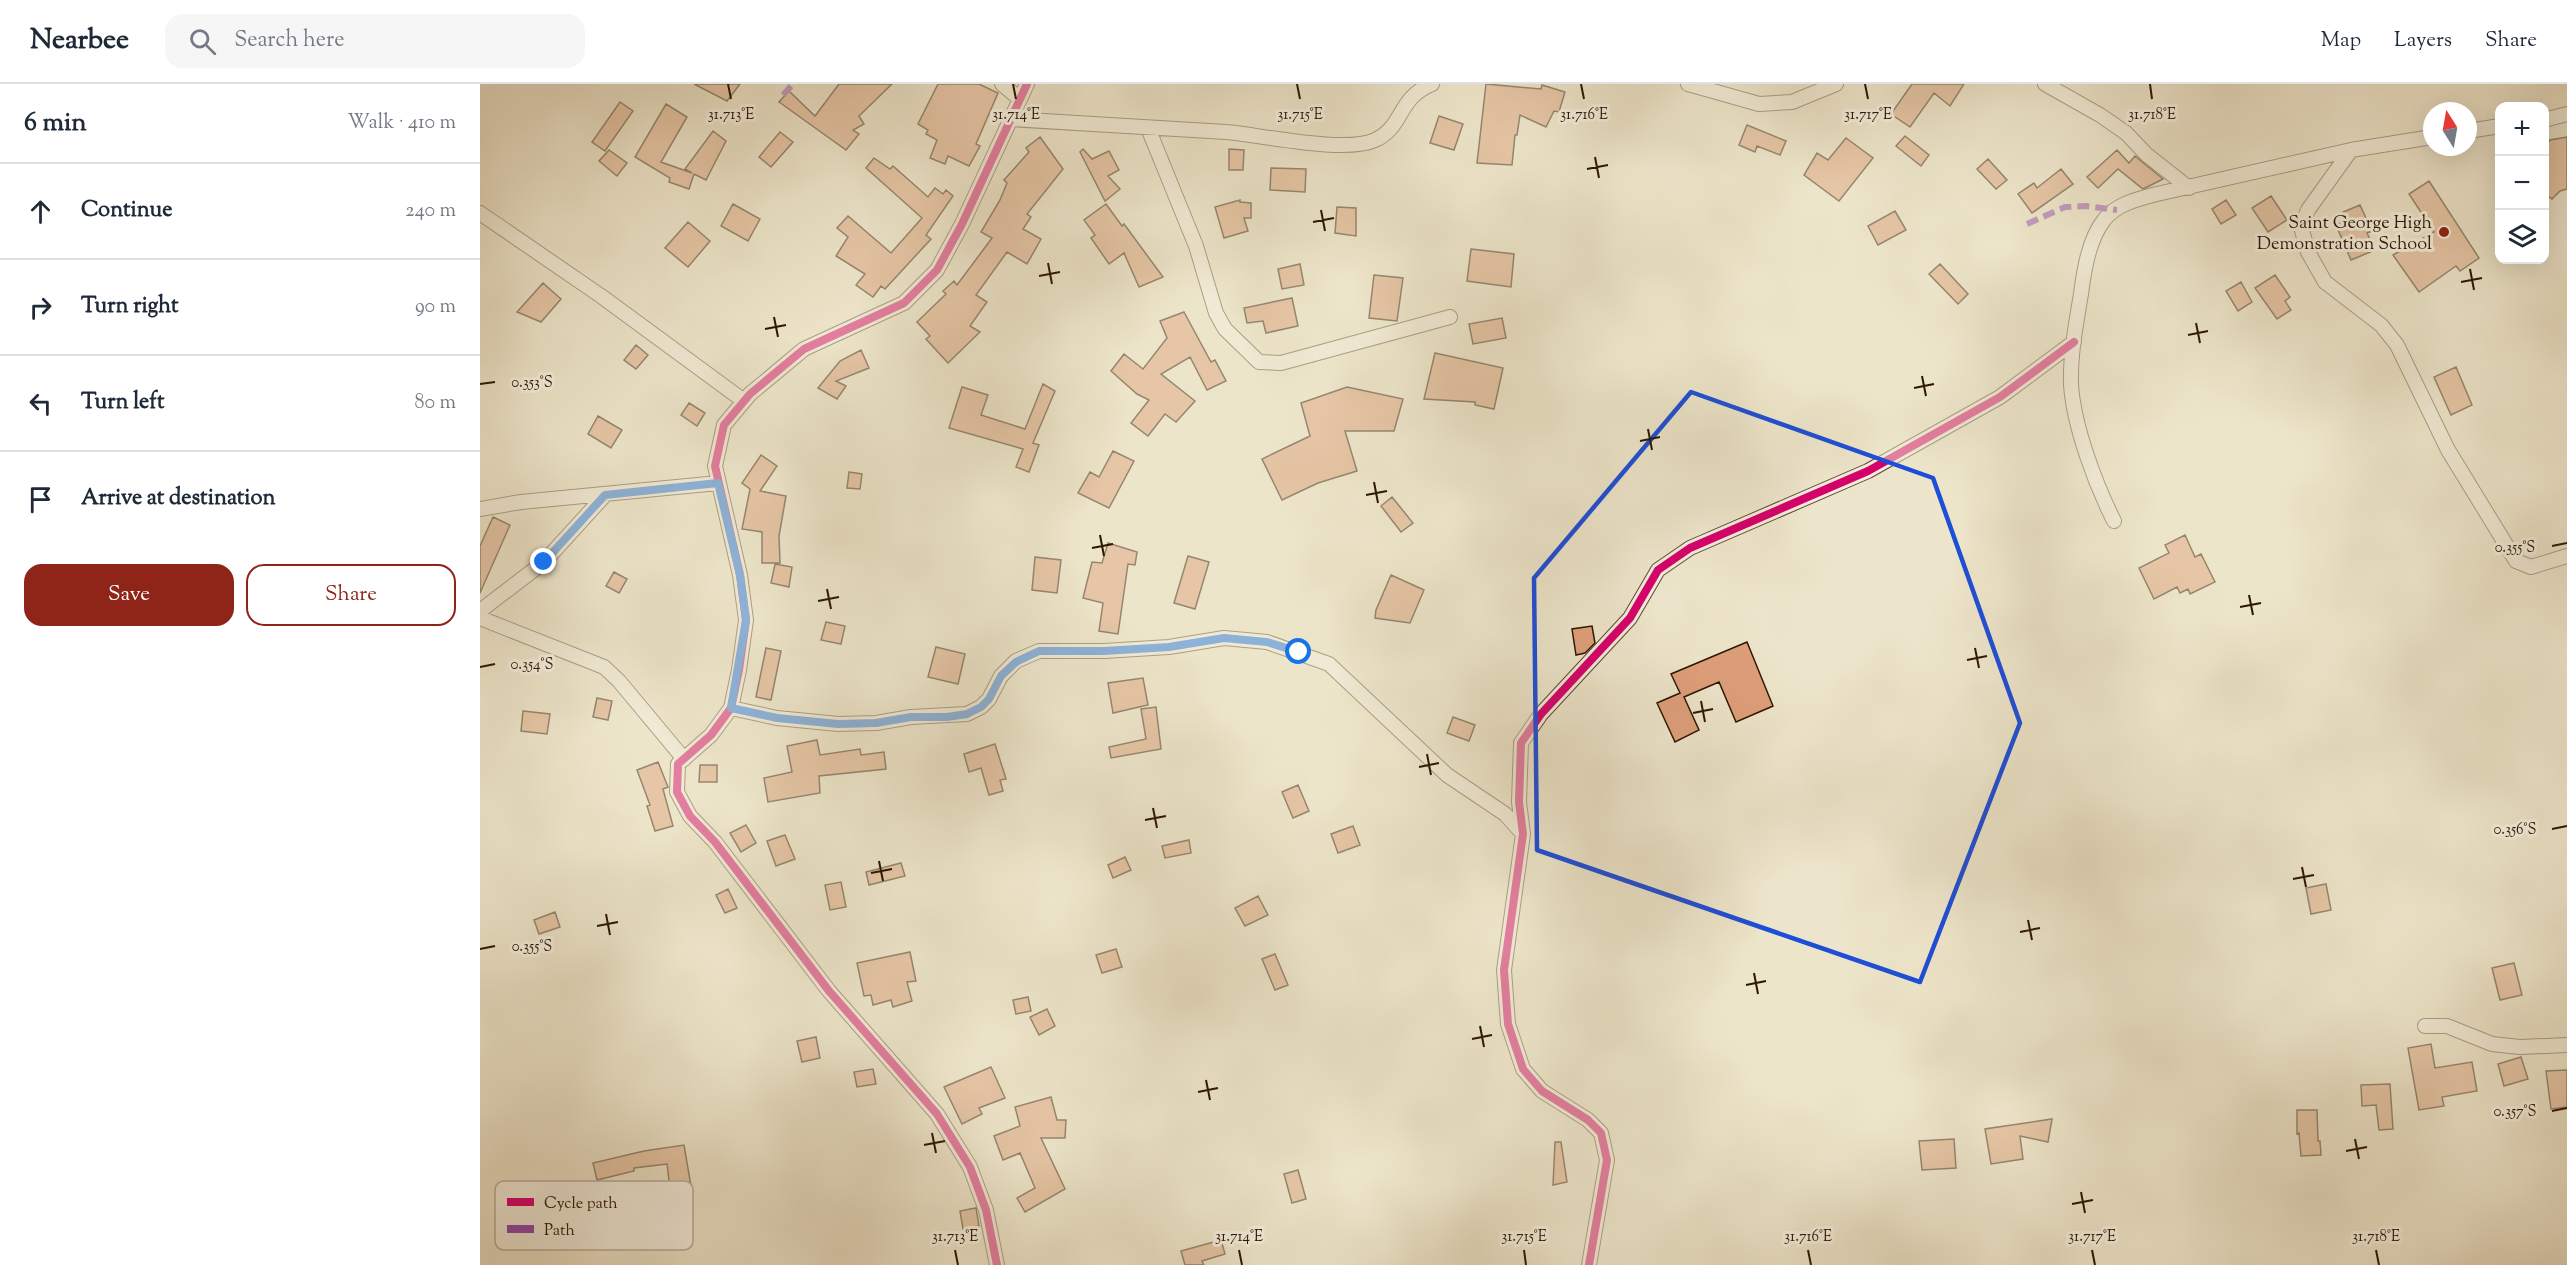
<!DOCTYPE html>
<meta charset="utf-8">
<style>
body{margin:0;font-family:"Sorts Mill Goudy",serif;background:#f6f6f7;color:#1f2937}
.controls{position:absolute;right:18px;top:18px;display:grid;overflow:hidden;border-radius:12px;box-shadow:0 6px 24px #0002}
.controls button{width:54px;height:54px;display:grid;place-items:center;padding:0;border:0;border-bottom:2px solid #e0e1e3;background:#fff;color:#1f2937;font:30px sans-serif}
.compass{position:absolute;left:1943px;top:18px;width:54px;height:54px;border-radius:50%;background:#fff;box-shadow:0 6px 24px #0002;rotate:349deg}
.stop{position:absolute;width:18px;height:18px;margin:-14px;border:4px solid #1a73e8;border-radius:50%;background:#fff}
.stop.end{background:#1a73e8;border-color:#fff;box-shadow:0 2px 6px #0008}
.list{margin:0;padding:0;list-style:none}
h2{display:flex;justify-content:space-between;align-items:center;height:78px;margin:0;padding:0 24px;font-size:26px}
h2 small{font-size:20px;font-weight:400;color:#747a83}
.list li{display:grid;grid-template-columns:39px 1fr auto;gap:18px;align-items:center;box-sizing:border-box;height:96px;padding:0 24px;border-top:2px solid #e0e1e3}
.list b{display:block;font-size:22px;white-space:nowrap}
.list em{font-size:20px;font-style:normal;color:#747a83}
.actions{display:flex;gap:12px;padding:18px 24px}
.actions a{flex:1;padding:14px 0;border:2px solid #8f2418;border-radius:18px;text-align:center;font-size:21px;color:#8f2418}
.actions .main{background:#8f2418;color:#fff}
.icon{flex:none;width:33px;height:33px;fill:none;stroke:currentColor;stroke-width:2;stroke-linecap:round;stroke-linejoin:round}
.map{position:relative;flex:none;width:2087px;height:1181px;overflow:hidden}
header{display:flex;align-items:center;gap:36px;box-sizing:border-box;height:84px;padding:0 30px;background:#fff;border-bottom:2px solid #e0e1e3}
header strong{font-size:28px}
nav{display:flex;gap:33px;margin-inline-start:auto;font-size:21px}
.search{width:420px;height:54px;background:#f6f6f7;display:flex;align-items:center;gap:15px;box-sizing:border-box;padding:0 21px;border-radius:18px;color:#747a83;font-size:22px}
main{display:flex}
aside{flex:1;background:#fff}
.map>svg:first-child{display:block}
.building{fill:#de9f7a;stroke:#2b1600;stroke-width:1.5}
.lines{fill:none;stroke-linecap:round;stroke-linejoin:round}
.street-casing{stroke:#5c4a33;stroke-width:16}
.street{stroke:#f3eedd;stroke-width:14}
.quiet{stroke:#8e44ad;stroke-width:6;stroke-dasharray:12 6;stroke-linecap:butt}
.cycleway-casing{stroke:#f3eedd;stroke-width:11}
.cycleway{stroke:#d6006c;stroke-width:8}
.route{stroke:#1a73e8;stroke-width:8}
.marked{fill:none;stroke:#1d4ed8;stroke-width:4.5;stroke-linejoin:round}
.ticks{fill:none;stroke:#2b1600;stroke-width:2}
.poi-dot{fill:#8f2418;stroke:#f3eedd;stroke-width:2}
.labels{text-anchor:middle;stroke-width:6;stroke-linejoin:round;paint-order:stroke}
.poi-label{font-size:18px;fill:#2b1600;stroke:#f3eedd;text-anchor:end}
.key{fill:#f3eedd;stroke:#b7ad9b;stroke-width:1.5}
.key-label{font-size:16px;fill:#2b1600}
.ticks-label{font-size:15px;text-anchor:middle;fill:#2b1600;stroke:#f3eedd;stroke-width:6;stroke-linejoin:round;paint-order:stroke}
</style>
<header>
<strong>Nearbee</strong>
<div class="search"><svg class="icon" aria-label="search" viewBox="0 0 24 24"><circle cx="10" cy="10" r="6"/><path d="M15 15l6 6"/></svg>Search here</div>
<nav><a>Map</a><a>Layers</a><a>Share</a></nav>
</header>
<main>
<aside>
<h2>6 min<small>Walk · 410 m</small></h2>
<ul class="list">
<li><svg class="icon" aria-label="ahead" viewBox="0 0 24 24"><path d="M12 20V5M6 11l6-6 6 6"/></svg><div><b>Continue</b></div><em>240 m</em></li>
<li><svg class="icon" aria-label="right" viewBox="0 0 24 24"><path d="M7 20v-9h11M14 6l5 5-5 5"/></svg><div><b>Turn right</b></div><em>90 m</em></li>
<li><svg class="icon" aria-label="left" viewBox="0 0 24 24"><path d="M17 20v-9H6M10 6l-5 5 5 5"/></svg><div><b>Turn left</b></div><em>80 m</em></li>
<li><svg class="icon" aria-label="arrive" viewBox="0 0 24 24"><path d="M6 21V4h12l-3 4 3 4H6"/></svg><div><b>Arrive at destination</b></div></li>
</ul>
<div class="actions"><a class="main">Save</a><a>Share</a></div>
</aside>
<div class="map">
<svg width="2087" height="1181" viewBox="0 0 2087 1181">
<rect width="100%" height="100%" fill="#ede5cb"/>
<filter id="stains"><feTurbulence type="fractalNoise" baseFrequency=".00333" numOctaves="4"/><feColorMatrix values="0 0 0 0 .2 0 0 0 0 .09 0 0 0 0 .02 0 0 0 .5 -.17"/></filter>
<radialGradient id="worn" r=".72"><stop offset=".6" stop-color="#630" stop-opacity="0"/><stop offset="1" stop-color="#630" stop-opacity=".3"/></radialGradient>
<!-- building -->
<path class="building" d="M214,0H260L247,17Z
M359,0H412L379,32L384,40L373,46L379,50L366,66L299,18L309,7L335,32Z
M458,0H499L518,9L496,60L500,62L489,82L468,72L465,80L450,74L457,56L446,50L448,46L438,40Z
M1006,0L1061,5L1062,1L1085,8L1079,28L1074,27L1066,43L1040,31L1037,51H1035L1032,81L997,79Z
M1432,0H1484L1470,22L1454,9L1430,43L1411,30Z
M140,18L153,27L125,67L112,58Z
M186,20L207,33L181,78L212,89L205,85L233,47L246,57L226,96L214,90L209,105L189,98L190,94L155,73Z
M959,32L983,40L974,66L950,59Z
M1267,41L1306,57L1300,71L1277,62L1275,68L1259,61Z
M300,48L313,58L291,83L279,73Z
M1425,52L1449,71L1441,82L1416,62Z
M560,53L583,85L547,130L551,133L543,145L561,155L547,180L527,168L496,211L507,218L490,242L500,248L468,279L446,255L450,252L437,238L466,210L463,207L474,197L477,201L512,154L501,148L520,116L527,99L524,96L549,68L546,64Z
M2087,53V105L2080,107L2072,115L2064,109V64L2070,56Z
M1366,54L1393,74L1359,117L1324,91L1337,69L1348,76Z
M603,65L612,75L629,67L639,86L628,92L640,105L625,117L600,68Z
M749,65L764,66L763,86H749Z
M129,66L147,79L137,92L119,77Z
M1637,66L1649,79L1655,72L1683,95L1663,105L1638,85L1618,104L1607,93Z
M394,74L410,85L413,82L448,113L455,104L463,110L466,106L473,112L446,151L451,155L405,205L401,202L393,213L376,201L385,190L356,172L368,153L357,144L368,132L411,169L442,134L386,84Z
M1508,75L1527,96L1516,105L1497,85Z
M791,84L826,85L825,108L790,106Z
M1581,85L1593,100L1552,129L1538,110L1554,99L1557,104Z
M1949,97L1999,174L1980,187L1976,182L1939,208L1913,171L1954,148L1929,110Z
M1791,112L1807,136L1788,148L1772,124Z
M760,116V118L771,119V134H764L768,147L744,154L735,123Z
M1746,116L1756,131L1741,140L1732,125Z
M253,120L280,135L268,157L241,142Z
M626,120L642,142L644,140L683,193L659,203L644,169L629,180L611,154L615,151L604,136Z
M1880,121L1892,147L1887,149L1895,166L1871,176L1856,141L1864,137L1861,129Z
M857,123L876,124V152L855,149Z
M1415,127L1426,146L1398,161L1388,142Z
M208,138L230,157L208,183L185,164Z
M991,165L1034,170L1031,203L987,197Z
M820,180L824,201L802,205L798,185Z
M1460,180L1488,210L1478,220L1449,190Z
M894,191L923,194L917,237L889,234Z
M1795,191L1810,213L1805,217L1811,226L1797,235L1775,204Z
M1761,198L1772,218L1758,227L1746,207Z
M63,199L81,215L61,238L37,228Z
M812,214L818,242L786,249L783,237L767,239L764,224Z
M704,228L731,278L735,276L746,297L727,306L710,273L681,290L715,317L696,338L685,330L668,352L651,339L669,316L657,310L631,287L644,270L663,285L687,254L680,237Z
M1022,234L1026,254L993,260L989,240Z
M156,261L168,271L156,285L144,276Z
M381,266L389,284L356,297L366,302L357,315L338,304L360,277Z
M955,269L1023,284L1014,325L995,321V318L944,315Z
M1976,283L1992,321L1971,331L1954,293Z
M563,300L575,307L553,359L559,361L549,388L536,383L543,365L469,344L482,303L508,311L501,331L545,345Z
M867,303L923,315L914,347H865L877,387L838,399L802,416L782,375L830,352L821,319Z
M209,319L225,329L217,342L201,331Z
M118,332L142,346L131,364L108,350Z
M633,367L654,377L629,424L598,409L610,388L619,393Z
M281,371L297,382L280,407L306,412L299,452L300,479H282V448L262,445L270,405L262,399Z
M369,388L382,390L380,405L367,404Z
M912,413L933,439L921,448L901,422Z
M13,433L30,441L0,509V462Z
M1705,451L1715,473L1721,470L1735,498L1710,510L1708,505L1700,509L1697,503L1674,515L1659,484L1689,469L1685,461Z
M628,459L657,468L655,481L648,480L638,550L619,547L623,519L603,514L612,478L622,479Z
M708,472L729,478L715,525L694,519Z
M555,473L581,476L577,509L552,506Z
M295,480L312,483L309,503L291,499Z
M134,488L147,495L139,509L126,502Z
M911,491L944,506L930,539L895,534L896,526Z
M346,538L365,542L361,560L341,556Z
M1112,542L1115,559L1105,569L1096,571L1092,545Z
M1267,558L1293,622L1256,638L1239,598L1204,613L1219,646L1195,658L1177,619L1200,609L1191,590Z
M456,563L485,570L478,600L448,593Z
M286,564L301,567L291,616L276,613Z
M663,594L668,621L633,629L628,599Z
M117,614L132,617L128,636L113,633Z
M676,623L681,665L631,674L629,663L666,655L661,625Z
M43,627L70,630L67,650L41,647Z
M973,633L995,641L989,657L967,649Z
M337,656L340,671L380,665L381,671L404,668L406,685L339,692L340,709L288,718L284,694L312,688L307,662Z
M515,660L526,695L520,696L523,707L509,711L501,684L489,688L484,670Z
M178,678L188,703L183,705L193,742L175,747L167,722L170,721L157,686Z
M220,681H237V698H219Z
M818,701L829,727L813,734L802,708Z
M266,741L276,759L261,768L250,749Z
M873,742L880,761L858,769L851,750Z
M305,751L315,775L296,782L287,757Z
M709,756L711,769L685,774L682,762Z
M645,773L651,786L633,794L628,781Z
M421,779L425,792L389,801L386,788Z
M361,798L366,823L350,826L345,801Z
M1846,800L1851,826L1831,830L1826,804Z
M248,805L257,824L245,829L236,811Z
M778,812L788,831L765,842L755,824Z
M75,828L80,843L59,850L54,836Z
M636,865L642,883L622,889L616,871Z
M430,868L436,897L427,898L432,917L413,923L411,916L393,921L391,911L384,912L377,879Z
M795,870L808,901L795,906L782,875Z
M2034,879L2042,911L2020,916L2012,884Z
M548,913L551,927L536,930L533,916Z
M567,925L575,942L559,951L550,933Z
M336,953L340,974L322,978L317,957Z
M1951,960L1955,984L1992,978L1997,1007L1962,1013L1964,1022L1939,1026L1928,964Z
M2041,973L2048,995L2024,1002L2018,980Z
M511,983L525,1014L499,1024L502,1030L482,1040L464,1003Z
M393,985L396,1000L377,1003L374,988Z
M2087,986V1023L2071,1025L2066,987Z
M1910,1000L1913,1045L1899,1046L1896,1021L1882,1022L1881,1001Z
M571,1013L577,1036H586L585,1054H561L585,1105L545,1128L537,1114L555,1104L540,1069L523,1076L514,1052L540,1042L535,1023Z
M1817,1026H1837L1838,1057H1840L1841,1071L1821,1072L1819,1049L1817,1050Z
M1572,1035L1568,1058L1540,1052L1543,1075L1511,1080L1505,1045Z
M1474,1055L1476,1084L1442,1086L1439,1057Z
M1075,1058H1081L1087,1098L1073,1101Z
M204,1061L211,1102L190,1105L187,1080L154,1084V1087L117,1096L113,1079L164,1067Z
M818,1086L826,1115L812,1119L804,1090Z
M496,1124L499,1142L483,1145L480,1127Z
M741,1156L745,1170L722,1177L724,1181H705L701,1167Z"/>
<g class="lines">
<!-- street casing -->
<g class="street-casing">
<path id="street" d="M522,0L540,15
M1208,0L1279,20L1312,18L1356,0
M1565,0L1620,31L1646,49L1667,71L1709,104
M530,35C602,40 674,43 746,48C782,51 865,70 895,56C924,43 917,14 952,0
M2064,36L2087,30
M668,44L716,162L736,229L745,245L779,278L801,279L970,233
M1988,47L2020,42
M1871,66L1828,126L1821,143L1828,168L1845,198L1901,241L1917,261L1968,366L2036,477L2051,483L2087,472
M0,129L121,212L264,317
M0,425L41,418L238,399
M1634,437C1615,399 1594,343 1591,301C1590,271 1596,240 1601,210C1604,186 1609,155 1624,136C1636,120 1658,115 1677,110L1871,66L1952,53
M0,527L64,478L125,411
M0,534L124,583L139,597L204,675
M251,624L297,634L358,640L396,639L431,633L487,630L501,623L509,615L521,592L536,577L559,567H624L689,563L744,554L787,558L849,580L967,691L1025,730L1043,750
M1945,942H1967L2012,960L2040,963L2087,961
M517,1181L506,1126L490,1083L457,1030L349,907L235,758L210,732L197,708L198,680L231,651L251,624L259,586L266,536L260,491L235,382L244,341L270,310L324,265L424,219L457,186L482,140L547,0
M1109,1181L1127,1076L1121,1049L1108,1036L1062,1007L1043,985L1028,940L1024,886L1043,750L1039,718L1041,659L1061,630L1150,534L1178,486L1210,464L1388,387L1520,313L1594,258"/>
</g>
<!-- street -->
<use href="#street" class="street"/>
<!-- quiet -->
<path class="quiet" d="M303,11L313,0
M1547,140L1585,123L1606,122L1637,126"/>
<!-- cycleway casing -->
<g class="cycleway-casing">
<path id="cycleway" d="M517,1181L506,1126L490,1083L457,1030L349,907L235,758L210,732L197,708L198,680L231,651L251,624L259,586L266,536L260,491L235,382L244,341L270,310L324,265L424,219L457,186L482,140L547,0
M1109,1181L1127,1076L1121,1049L1108,1036L1062,1007L1043,985L1028,940L1024,886L1043,750L1039,718L1041,659L1061,630L1150,534L1178,486L1210,464L1388,387L1520,313L1594,258"/>
</g>
<!-- cycleway -->
<use href="#cycleway" class="cycleway"/>
</g>
<g class="lines">
<!-- route -->
<path class="route" d="M64,478L125,411L238,399L260,491L266,536L251,624L297,634L358,640L396,639L431,633H467L487,630L501,623L509,615L521,592L536,578L559,567H624L689,563L744,554L787,558L819,568"/>
</g>
<!-- marked area -->
<path d="M0 0H2087V1181H0ZM1211,308L1453,394L1540,639L1440,898L1057,766L1054,494Z" fill="#ede5cb" fill-opacity=".55" fill-rule="evenodd"/>
<path class="marked" d="M1211,308L1453,394L1540,639L1440,898L1057,766L1054,494Z"/>
<!-- ticks -->
<path class="ticks" d="M248,0L251,15M533,0L536,15M817,0L820,15M1101,0L1104,15M1385,0L1388,15M1670,0L1672,15M1115,73L1119,94M1107,85L1128,81M841,126L845,147M833,138L854,134M568,179L572,200M1990,185L1994,206M559,192L580,188M1981,198L2002,194M294,233L298,253M1716,239L1720,259M285,245L306,241M1708,251L1728,247M1442,292L1446,312M0,300L15,298M1434,304L1454,300M1168,345L1172,366M1160,357L1180,353M894,398L898,419M886,411L907,407M620,451L624,472M2072,462L2087,459M612,464L633,460M347,505L351,525M1769,511L1773,531M338,517L359,513M1760,523L1781,519M1495,564L1499,584M1487,576L1507,572M0,583L15,580M1221,617L1225,638M1213,629L1233,625M947,670L951,691M939,683L959,679M673,724L677,744M665,736L686,732M2072,745L2087,742M399,777L403,797M1822,783L1826,803M391,789L412,785M1813,795L1834,791M126,830L130,851M1548,836L1552,856M117,842L138,838M1540,848L1560,844M0,865L15,862M1274,889L1278,910M1266,901L1286,897M1000,942L1004,963M992,955L1012,951M726,996L730,1016M718,1008L738,1004M2072,1027L2087,1024M452,1049L456,1069M1875,1055L1879,1075M444,1061L465,1057M1866,1067L1887,1063M1601,1108L1605,1129M1592,1120L1613,1116M475,1166L478,1181M759,1166L762,1181M1044,1166L1046,1181M1328,1166L1331,1181M1612,1166L1615,1181M1896,1166L1899,1181"/>
<!-- markers -->
<circle class="poi-dot" cx="1964" cy="148" r="6"/>
<g class="labels">
<!-- poi labels -->
<g class="poi-label">
<text x="1952" y="144">Saint George High<tspan x="1952" dy="21">Demonstration School</tspan></text>
</g>
</g>
<!-- legend -->
<rect x="15" y="1097" width="198" height="69" rx="9" class="key"/>
<rect x="27" y="1114" width="27" height="8" fill="#d6006c"/>
<rect x="27" y="1141" width="27" height="8" fill="#8e44ad"/>
<g class="key-label">
<text x="64" y="1124">Cycle path</text>
<text x="64" y="1151">Path</text>
</g>
<g class="ticks-label">
<text x="536" y="35">31.714°E</text>
<text x="1672" y="35">31.718°E</text>
<text x="251" y="35">31.713°E</text>
<text x="820" y="35">31.715°E</text>
<text x="1104" y="35">31.716°E</text>
<text x="1388" y="35">31.717°E</text>
<text x="52" y="303">0.353°S</text>
<text x="2035" y="468">0.355°S</text>
<text x="52" y="585">0.354°S</text>
<text x="2035" y="750">0.356°S</text>
<text x="52" y="867">0.355°S</text>
<text x="2035" y="1032">0.357°S</text>
<text x="475" y="1157">31.713°E</text>
<text x="759" y="1157">31.714°E</text>
<text x="1044" y="1157">31.715°E</text>
<text x="1328" y="1157">31.716°E</text>
<text x="1612" y="1157">31.717°E</text>
<text x="1896" y="1157">31.718°E</text>
</g>
<rect width="100%" height="100%" filter="url(#stains)"/>
<rect width="100%" height="100%" fill="url(#worn)"/>
</svg>
<div class="controls">
<button>+</button>
<button>−</button>
<button><svg class="icon" aria-label="layers" viewBox="0 0 24 24"><path d="M12 4l9 5-9 5-9-5zM3 14l9 5 9-5"/></svg></button>
</div>
<svg class="compass" viewBox="-18 -18 36 36"><path d="M0-13l5 13h-10z" fill="#e53935"/><path d="M0 13l5-13h-10z" fill="#747a83"/></svg>
<div class="stop" style="left:819px;top:568px"></div>
<div class="stop end" style="left:64px;top:478px"></div>
</div>
</main>
